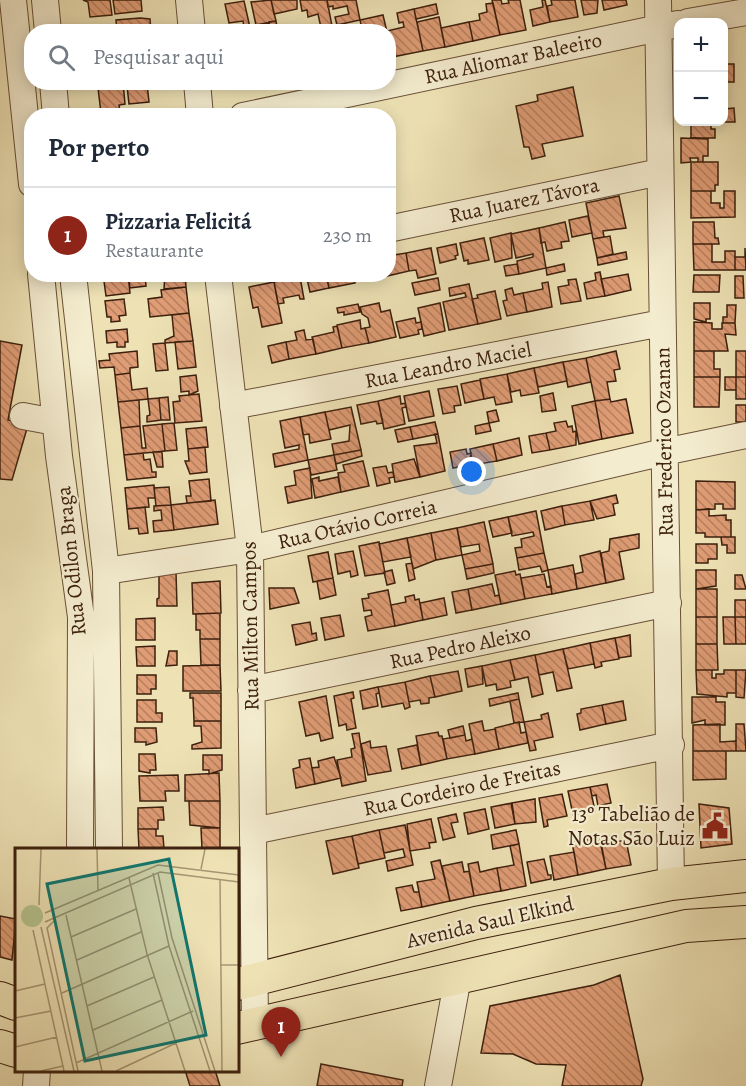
<!DOCTYPE html>
<html lang="pt">
<meta charset="utf-8">
<style>
body{margin:0;font-family:Alegreya,serif;background:#f6f6f7;color:#1f2937}
.controls{position:absolute;right:18px;top:18px;display:grid;overflow:hidden;border-radius:12px;box-shadow:0 3px 15px #0003}
.controls button{width:54px;height:54px;display:grid;place-items:center;padding:0;border:0;border-bottom:2px solid #e0e1e3;background:#fff;color:#1f2937;font:30px sans-serif}
.you{position:absolute;left:472px;top:472px;width:21px;height:21px;margin:-15px;border:4px solid #fff;border-radius:50%;background:#1a73e8;box-shadow:0 0 0 9px #1a73e833}
.badge{display:grid;place-items:center;width:39px;height:39px;border-radius:50%;background:#8f2418;color:#fff;font-size:20px;font-weight:700}
.pin{position:absolute;translate:-50% -50px;filter:drop-shadow(0 2px 3px #0008)}
.pin::after{content:'';position:absolute;top:32px;width:21px;height:18px;background:inherit;clip-path:polygon(0 0,100% 0,50% 100%)}
.list{margin:0;padding:0;list-style:none}
h2{display:flex;justify-content:space-between;align-items:center;height:78px;margin:0;padding:0 24px;font-size:26px}
h2 small{font-size:20px;font-weight:400;color:#747a83}
.list li{display:grid;grid-template-columns:39px 1fr auto;gap:18px;align-items:center;box-sizing:border-box;height:96px;padding:0 24px;border-top:2px solid #e0e1e3}
.list b{display:block;font-size:22px;white-space:nowrap}
.list p{margin:0;font-size:20px;white-space:nowrap;color:#747a83}
.list em{font-size:20px;font-style:normal;color:#747a83}
.icon{flex:none;width:33px;height:33px;fill:none;stroke:currentColor;stroke-width:2;stroke-linecap:round;stroke-linejoin:round}
.map{position:relative;flex:none;width:746px;height:1086px;overflow:hidden}
.search{position:absolute;background:#fff;box-shadow:0 3px 15px #0003;left:24px;top:24px;width:372px;height:66px;display:flex;align-items:center;gap:15px;box-sizing:border-box;padding:0 21px;border-radius:24px;color:#747a83;font-size:22px}
.panel{position:absolute;background:#fff;box-shadow:0 3px 15px #0003;left:24px;top:108px;width:372px;height:174px;border-radius:24px}
.map>svg:first-child{display:block}
.building{fill:url(#building-back-hatch);stroke:#3d200e;stroke-width:1.5}
.lines{fill:none;stroke-linecap:round;stroke-linejoin:round}
.minor-casing{stroke:#695038;stroke-width:28}
.major-casing{stroke:#3d200e;stroke-width:34}
.minor{stroke:#f4eccf;stroke-width:26}
.major{stroke:#eee2b5;stroke-width:32}
.labels{text-anchor:middle;stroke-width:4.5;stroke-linejoin:round;paint-order:stroke}
.street-label{font-size:21px;fill:#3d200e;stroke:#f4eccf}
.poi-label{font-size:21px;fill:#3d200e;stroke:#f4eccf;text-anchor:end}
.inset-road{fill:none;stroke:#a79472;stroke-width:1.5}
.view{fill:#0f766e;fill-opacity:0.15;stroke:#0f766e;stroke-width:3}
.inset-edge{fill:none;stroke:#3d200e;stroke-width:3}
</style>
<div class="map">
<svg width="746" height="1086" viewBox="0 0 746 1086">
<defs>
<pattern id="building-back-hatch" width="6" height="6" patternUnits="userSpaceOnUse" patternTransform="scale(1.5)"><rect width="6" height="6" fill="#df9c75"/><path d="M-1 5l2 2M0 0l6 6M5-1l2 2" fill="none" stroke="#b67f5e"/></pattern>
</defs>
<rect width="100%" height="100%" fill="#eee2b5"/>
<filter id="stains"><feTurbulence type="fractalNoise" baseFrequency=".00333" numOctaves="4"/><feColorMatrix values="0 0 0 0 .2 0 0 0 0 .09 0 0 0 0 .02 0 0 0 .5 -.17"/></filter>
<radialGradient id="worn" r=".72"><stop offset=".6" stop-color="#630" stop-opacity="0"/><stop offset="1" stop-color="#630" stop-opacity=".3"/></radialGradient>
<!-- building -->
<path class="building" d="M83,0H110L112,15L90,17L88,2Z
M113,0H141L142,11L115,14Z
M271,0L276,21L256,25L251,2Z
M271,0H297V9L274,14Z
M300,0H327L332,26L321,28L318,14L308,17L307,10L302,11Z
M327,0H356L360,20L337,25L335,17L349,14L347,6L333,9V6L328,7Z
M492,0H501L502,4L509,3L508,0H520L526,30L500,35Z
M542,0H545L550,22L533,26L530,10L543,7Z
M551,0H575L578,17L550,22L547,6L552,5Z
M581,0H598L597,13L584,15Z
M602,0H626L627,5L604,10Z
M244,1L251,32H245L243,21L229,23L225,4Z
M493,3L500,35L473,41L469,22L480,20L479,14L487,12L486,4Z
M436,4L438,14L416,19L414,9Z
M414,9L423,51L392,57L387,31L404,27L403,22L399,23L397,13Z
M383,15L387,32H363L360,20Z
M439,17L445,47L423,51L417,22Z
M140,18L150,19L151,32H117L116,20Z
M276,21L278,32H251L270,27L269,22Z
M469,22L473,41L445,47L441,28Z
M113,25V32H93L92,27Z
M725,64H734V82H725Z
M117,82H123L125,104L119,105L120,111L101,113L98,88L117,86Z
M235,82H261L262,84L236,89Z
M147,84L149,102L129,104L127,86Z
M573,87L583,136L542,144L545,156L532,159L529,147H524L516,106L538,101L537,95Z
M734,108L735,122H721L724,109Z
M691,122H711V129H715V138H691Z
M681,138L708,139V156H703V162H698V158H690L691,162L681,163Z
M691,162H718V185H715V191H691Z
M691,191H711V203H720V208H724V191H735V217L691,218Z
M619,196L626,228L603,231L604,237L593,239L586,203Z
M588,216L592,233L572,237L569,220Z
M565,222L569,241L561,242L562,248L547,251L545,242L541,243L539,228Z
M693,222H714L715,238H718L719,244H693Z
M539,228L546,268L519,274L517,261L533,257V254L516,258L511,234Z
M511,233L512,258L495,262L490,238Z
M610,236L613,254L597,258L593,239Z
M484,238L489,260L468,264V260L464,261L460,243Z
M456,244L458,255L455,256L456,259L440,263L437,248Z
M693,244H712V262H725V251H735V270H694Z
M431,248L436,274L418,278L416,270L409,271L406,253Z
M745,248L746,270H735V257H745Z
M626,252L627,259L598,265L597,258Z
M406,253L409,271L383,277V274H388V256Z
M517,264L519,274L506,276L504,266Z
M564,264L565,271L547,275L546,268Z
M600,272L605,296L587,299L584,283L596,280L595,273Z
M103,274H128L130,293L106,296Z
M128,274H145L146,286L130,288Z
M165,274H185L186,287L164,289Z
M306,274H326L329,288L310,292Z
M326,274H353L355,283L329,288Z
M628,274L631,290L605,296L601,279Z
M694,275H720L719,292H693Z
M735,276H743L744,298H735Z
M300,277L304,299H300L299,295L283,298L284,303L278,304L274,282Z
M438,278L440,290L415,295L412,283Z
M576,279L581,301L561,304L558,287L569,285L568,280Z
M274,282L282,323L262,327L258,307L253,308L249,287Z
M548,282L552,307L527,312L523,293L543,289L542,283Z
M469,284L478,324L449,330L443,302L466,297L465,293L450,296L449,288Z
M186,287L189,313L150,317L148,299L162,297L161,290Z
M512,288L514,295L523,293L527,312L507,316L503,301L507,300L505,290Z
M495,291L501,319L478,324L472,299L478,298L477,295Z
M124,299L126,315L119,316L120,321L111,322V317H107L105,301Z
M379,303L381,312L390,310L396,337L369,343L365,328L370,327L368,318L362,314L360,307Z
M440,303L445,331L424,336L418,308Z
M694,303H710V319H706V322L694,319Z
M358,304L360,312L344,315V312L338,313L337,308Z
M727,305H736L735,323H723V317H727Z
M189,313L193,341L165,343V340L174,336L172,315Z
M415,318L416,323L421,322L422,329L418,330L419,334L400,338L396,322Z
M360,320L361,329L365,328L369,343L342,348L337,325Z
M694,322L712,323V329H722V323H735L736,335L725,334L728,351H694Z
M337,326L342,348L316,354L312,337L334,332L333,327Z
M127,329L128,342H125V347H117V342L107,343L106,331Z
M304,330L306,340L313,339L316,354L289,359L286,342L297,340L295,332Z
M0,341L22,345L8,420L28,425L12,480L0,479Z
M193,341L196,367L178,369L175,342Z
M286,342L289,359L272,363L268,346Z
M165,343L168,370L156,371L153,344Z
M137,351L138,367L130,368V373L115,375L114,367L100,368L99,361L110,360L109,354Z
M616,351L620,369L614,370L616,381L607,382L610,399L595,401L586,358Z
M694,351H714V369H720V377H694Z
M736,351H746V377H736Z
M586,358L591,382L568,387L563,362Z
M563,362L567,381L538,387L534,368Z
M534,368L539,393L521,396L520,390L511,392L507,374Z
M130,373L132,390L147,388L148,399L118,402L115,375Z
M507,374L512,402L496,405L494,397L484,399L480,379Z
M196,375L198,391L189,395V391L181,392L180,377Z
M694,377H720L719,407H694Z
M725,377H736V390H725Z
M736,377H746V399H736Z
M480,380L484,399L465,403L461,384Z
M457,386L461,405L454,406L455,412L443,414L438,389Z
M429,391L434,416L409,421L404,396Z
M553,393L556,410L542,412L540,396Z
M199,394L202,421L175,423L173,402L180,401L179,396Z
M400,396L401,404L405,403L406,407L402,408L405,424L384,429L378,401Z
M168,397L170,420H161L159,398Z
M159,398L161,420L147,422V416L150,415L148,399Z
M610,399L611,402L626,399L633,433L602,439L595,401Z
M139,400L140,426L121,428L118,402Z
M378,401L383,423L377,424L376,421L361,424L357,405Z
M595,401L602,439L579,444L572,406Z
M736,405H746V422H736Z
M351,407L361,450L334,455L332,444L349,441L350,425L329,430L325,412Z
M496,410L499,421L489,423L487,412Z
M325,412L331,439L310,443L309,434L303,435L300,417Z
M300,417L308,460L275,467L273,454L299,449V445L285,448L280,421Z
M566,421L568,427L572,426L573,432L576,431V445L550,450L546,433L556,431L554,423Z
M435,422L438,434L413,439L410,427Z
M174,423L177,450L165,451L162,424Z
M489,423L491,431L476,434L475,426Z
M162,424L165,451L124,455L121,428L140,426L142,448H146L143,426Z
M206,427L208,447L188,449L186,429Z
M410,427L413,439L398,442L395,430Z
M546,433L550,450L532,453L529,436Z
M435,434H438L445,471L420,477L414,446L437,443Z
M519,438L522,455L497,461L493,444Z
M493,444L497,461L473,465L470,449Z
M205,447L207,472L190,474L185,461H189L188,449Z
M466,449L467,454L471,453L469,465L453,468L450,452Z
M361,450L362,456L336,464L334,455Z
M153,452H162L163,467H157Z
M143,453L144,460L150,459L152,472H156V477L127,480L124,455Z
M334,455L337,470L311,475L308,460Z
M414,459L420,477L395,482L392,464Z
M363,461L369,486L341,492L338,473L345,472L343,465Z
M386,466L388,473L393,472L394,477L389,478L390,483L377,486L373,468Z
M310,468L312,498L288,503L285,487L296,485L294,471Z
M319,477V481L338,477L341,492L315,498L312,479Z
M209,479L211,501L187,503L186,496H191L189,481Z
M696,481L735,482V509H723V504H715V509L696,510Z
M154,485L155,498H148L149,507L127,509L125,488Z
M169,487L171,505L156,506L154,488Z
M616,495L618,503L613,504L615,515L597,519L590,501Z
M215,500L218,524L174,530L171,505Z
M590,501L594,520L565,525L562,506Z
M171,505L174,530L154,532L153,521L162,520L161,510L154,511V506Z
M562,506L565,525L545,530L541,511Z
M145,507L148,533L139,534L138,528L129,529L127,509Z
M709,509V516L726,515V520H731V537H705V533H696V510Z
M536,511L544,553L517,558L515,548L522,547L521,539L534,536L533,532L512,536L508,517Z
M508,517L512,533L493,537L489,521Z
M484,522L493,564L465,569L462,555L480,551L479,544L461,547L457,528Z
M457,528L462,555L436,560L431,533Z
M431,533L436,560L413,569L407,538Z
M639,534V548L619,552L624,579L606,583L601,553L609,551L610,539Z
M721,537H735V553H727V545H722Z
M407,538L411,557L383,562L379,544Z
M379,542L385,573L365,576L359,546Z
M696,544H717V559H708V563H696Z
M353,551L358,575L351,577L350,571L338,574L335,554Z
M600,551L606,583L577,589L575,574L583,572L580,556Z
M328,552L333,578L313,582L308,556Z
M544,553L548,570L542,572L540,566L519,570L517,558Z
M412,563L415,579L409,581L406,564Z
M493,564L494,573L467,579L465,569Z
M573,565L577,589L552,594L548,570Z
M392,570L395,583L387,585L384,572Z
M696,570H716V586L696,589Z
M515,571L516,575L520,574L525,599L501,604L495,575Z
M176,572L177,606H157V599L159,598V576Z
M544,574L547,587L551,586L552,594L525,599L521,578Z
M735,575H742L746,589H735Z
M333,578L336,595L320,599L317,581Z
M220,581L221,613L193,614L192,583Z
M492,584L495,596L499,595L501,604L472,610L468,589Z
M269,588H294L299,603L270,609Z
M468,589L472,610L456,613L452,592Z
M696,589H717V617H696Z
M388,590L395,626L368,631L365,617L372,615L371,610L364,611L362,599L369,598L368,594Z
M414,595L415,600L419,599L423,620L395,626L391,605L406,602L405,597Z
M444,598L447,615L423,620L420,603Z
M735,600H746V617H735Z
M220,613V639H200V630H196V614Z
M340,615L344,636L325,640L321,618Z
M696,617H717V644H696Z
M723,617H735L736,644H724Z
M735,617H746V644H736Z
M155,618V640H136V619Z
M310,622L312,634L316,633L317,640L296,645L292,625Z
M630,635L631,656L619,658L615,638Z
M615,638L619,659L601,662L602,666L595,668L590,643Z
M200,639H220V665H201Z
M590,643L594,664L568,669L563,649Z
M696,644H717L718,670H696Z
M155,646V666H137L136,647Z
M563,649L572,688L557,691L553,672L539,675L535,655Z
M169,651H177V665L166,666Z
M535,655L543,694L532,697L528,677L515,680L510,660Z
M510,660L515,680L510,681L511,687L497,690L496,684L486,686L482,666Z
M220,665L221,691H183V666Z
M482,666L483,684L468,687L465,669Z
M696,670H712V678H716V674H724V670H736V693H727V697L697,694Z
M736,670H746L744,698L736,697Z
M458,671L462,691L435,697L430,676Z
M137,675H156V689H151V694H137Z
M430,676L435,697L429,698V703L421,704L420,700L409,702L405,682Z
M405,682L410,707L405,709L403,703L382,707L378,687Z
M378,687L379,693L376,694L378,706L363,709L360,691Z
M353,692L354,698L351,699L356,728L347,730L346,724L339,726L334,696Z
M190,693H221V721H194L193,698H190Z
M518,693L519,699L490,706L489,699Z
M326,696L333,738L321,741L319,733L306,736L299,702Z
M692,697H716V702H725V725H705V720L692,723Z
M519,699L524,722L514,723L510,701Z
M137,700H156V713H162V722H137Z
M623,701L626,720L606,724L602,705Z
M602,705L606,724L580,730L577,714L581,713V709Z
M548,713L553,737L534,741L536,750L530,751L524,722L542,719L541,715Z
M194,721H221V748L192,749V745L202,742L201,726H194Z
M482,721L484,731L495,729L499,749L475,754L469,724Z
M519,722L521,733L526,732L528,743L499,749L495,728Z
M720,724V742L736,741V751H693V725Z
M736,724H744L746,751H736Z
M463,726L465,735L450,738L448,730Z
M135,728H156L157,742L146,745V742H135Z
M438,732L439,736H442L447,759L421,765L416,736Z
M359,733L366,781L342,786L337,760L352,757L351,749L355,748L352,734Z
M465,735L466,741L472,739L475,754L447,759L443,739Z
M370,741L371,748L386,746L391,771L368,775L361,744Z
M417,745L421,765L402,769L398,749Z
M693,751H726V779L693,780Z
M139,754H155L156,770H150V773L139,771Z
M203,755H222V770L209,774V770H203Z
M334,757L341,778L315,784L312,768L319,767L318,761Z
M310,758L315,784L296,788L293,769L300,767L299,760Z
M219,773L220,801H185V775Z
M178,775L179,791H165L166,801H140L139,776Z
M607,784L611,803L598,806L596,795L592,796L590,787Z
M590,787L595,811L573,815L568,791Z
M562,794L567,816L547,820L548,826L544,827L539,798Z
M535,799L536,822L515,824L511,803Z
M189,801H220V828L190,825Z
M512,803L515,824L495,828L491,807Z
M699,804L729,808L732,844L701,848Z
M163,807L164,820H158V829H138V808Z
M485,809L489,829L468,834L464,813Z
M456,814L458,822L451,823L455,837L443,840L438,818Z
M431,819L436,842L429,843L430,848L410,851L407,824Z
M405,825L413,865L388,871L386,861L405,857L403,849L384,853L379,830Z
M201,828H220V849H202Z
M138,829H156V836H163L164,849H139Z
M379,830L385,858L358,864L352,836Z
M516,830L519,844L493,849L491,835Z
M614,835L616,842L626,840L631,865L606,869L600,837Z
M352,836L359,868L333,874L326,841Z
M588,839V843L600,841L606,869L578,875L572,842Z
M519,844L526,886L501,891L497,868L514,865L510,846Z
M574,852L578,875L554,880L550,856Z
M544,859L548,875H551V879L531,883L527,862Z
M440,860L450,901L422,907L417,882L435,879L431,862Z
M462,862L464,872L469,871L474,896L450,901L442,866Z
M478,862L480,872L497,868L501,891L474,896L468,864Z
M412,885L414,892H419L422,907L401,911L396,888Z
M0,916L16,919L12,960L0,957Z
M620,975L643,1079L641,1086H562L566,1065L536,1064L513,1054L481,1053L490,1006L594,985Z
M321,1064L403,1080L402,1086H317Z
M185,1070H215L220,1086H190Z"/>
<g class="lines">
<!-- minor casing -->
<g class="minor-casing">
<path id="minor" d="M13,0L32,184
M45,0L48,32
M189,0L192,32
M658,0L671,884
M688,22L746,12
M53,82L56,116
M197,82L200,116
M243,116L678,24
M388,229L660,172
M41,274L59,456L81,617L80,849
M73,274L106,571L109,849
M218,274L250,549L255,1024
M233,406L662,323
M23,416L55,422
M106,571L250,549L664,452L746,435
M251,690L668,603
M253,831L671,745
M36,1086L37,1070
M438,1086L458,977"/>
</g>
<!-- major casing -->
<g class="major-casing">
<path id="major" d="M237,984L476,923L671,884L746,876
M0,998L16,1004
M237,1028L686,926L746,922
M0,1046L16,1051"/>
</g>
<!-- minor -->
<use href="#minor" class="minor"/>
<!-- major -->
<use href="#major" class="major"/>
</g>
<!-- icons -->
<defs>
<g id="civic-bare" transform="scale(2.07)"><path d="M-.6-6.5H3V-4.5H.6V-3L4-1V1h2V6H-6V1h2V-1L-.6-3ZM-1.2 2.5V6h2.4V2.5Z" fill="#8f2418" stroke="#f4eccf" stroke-width="2.5" paint-order="stroke"/></g>
</defs>
<g fill-rule="evenodd">
<use href="#civic-bare" x="715" y="826"/>
</g>
<g class="labels">
<!-- street labels -->
<g class="street-label">
<text transform="translate(513 58) rotate(-12)" y="7">Rua Aliomar Baleeiro</text>
<text transform="translate(524 200) rotate(-12)" y="7">Rua Juarez Távora</text>
<text transform="translate(448 365) rotate(-11)" y="7">Rua Leandro Maciel</text>
<text transform="translate(664 442) rotate(-91)" y="7">Rua Frederico Ozanan</text>
<text transform="translate(357 524) rotate(-13)" y="7">Rua Otávio Correia</text>
<text transform="translate(71 561) rotate(-96)" y="7">Rua Odilon Braga</text>
<text transform="translate(250 626) rotate(-91)" y="7">Rua Milton Campos</text>
<text transform="translate(460 647) rotate(-12)" y="7">Rua Pedro Aleixo</text>
<text transform="translate(462 788) rotate(-12)" y="7">Rua Cordeiro de Freitas</text>
<text transform="translate(490 922) rotate(-13)" y="7">Avenida Saul Elkind</text>
</g>
<!-- poi labels -->
<g class="poi-label">
<text x="695" y="821">13º Tabelião de<tspan x="695" dy="24">Notas São Luiz</tspan></text>
</g>
</g>
<!-- overview -->
<g transform="translate(15 848)">
<rect width="224" height="224" fill="#eee2b5"/>
<path d="M6 68a11 11 0 1 1 22 0a11 11 0 1 1-22 0Z" fill="#b6c48f"/>
<path class="inset-road" d="M82,1L83,43M186,21L190,1M138,25L154,98L195,223M143,25L157,90L200,223M114,30L132,106L170,223M205,31L207,223M24,57L26,1M30,65L143,17L224,27M51,67L87,223M39,73L32,80L63,223M30,74L145,24L224,34M26,79L59,223M18,82L49,223M56,89L121,61M62,112L126,84M205,117H224M0,143L30,136M47,145L154,98M72,158L139,129M0,170L36,163M78,182L147,152M0,199L42,189M61,215L178,163M26,223L48,218M101,223L161,195"/>
<path class="view" d="M154,11L191,187L70,213L32,36Z"/>
<rect width="224" height="224" class="inset-edge"/>
</g>
<rect width="100%" height="100%" filter="url(#stains)"/>
<rect width="100%" height="100%" fill="url(#worn)"/>
</svg>
<div class="controls">
<button>+</button>
<button>−</button>
</div>
<div class="you"></div>
<div class="pin badge" style="left:281px;top:1057px">1</div>
<div class="search"><svg class="icon" aria-label="search" viewBox="0 0 24 24"><circle cx="10" cy="10" r="6"/><path d="M15 15l6 6"/></svg>Pesquisar aqui</div>
<section class="panel">
<h2>Por perto<small></small></h2>
<ul class="list">
<li><span class="badge">1</span><div><b>Pizzaria Felicitá</b><p>Restaurante</p></div><em>230 m</em></li>
</ul>
</section>
</div>
